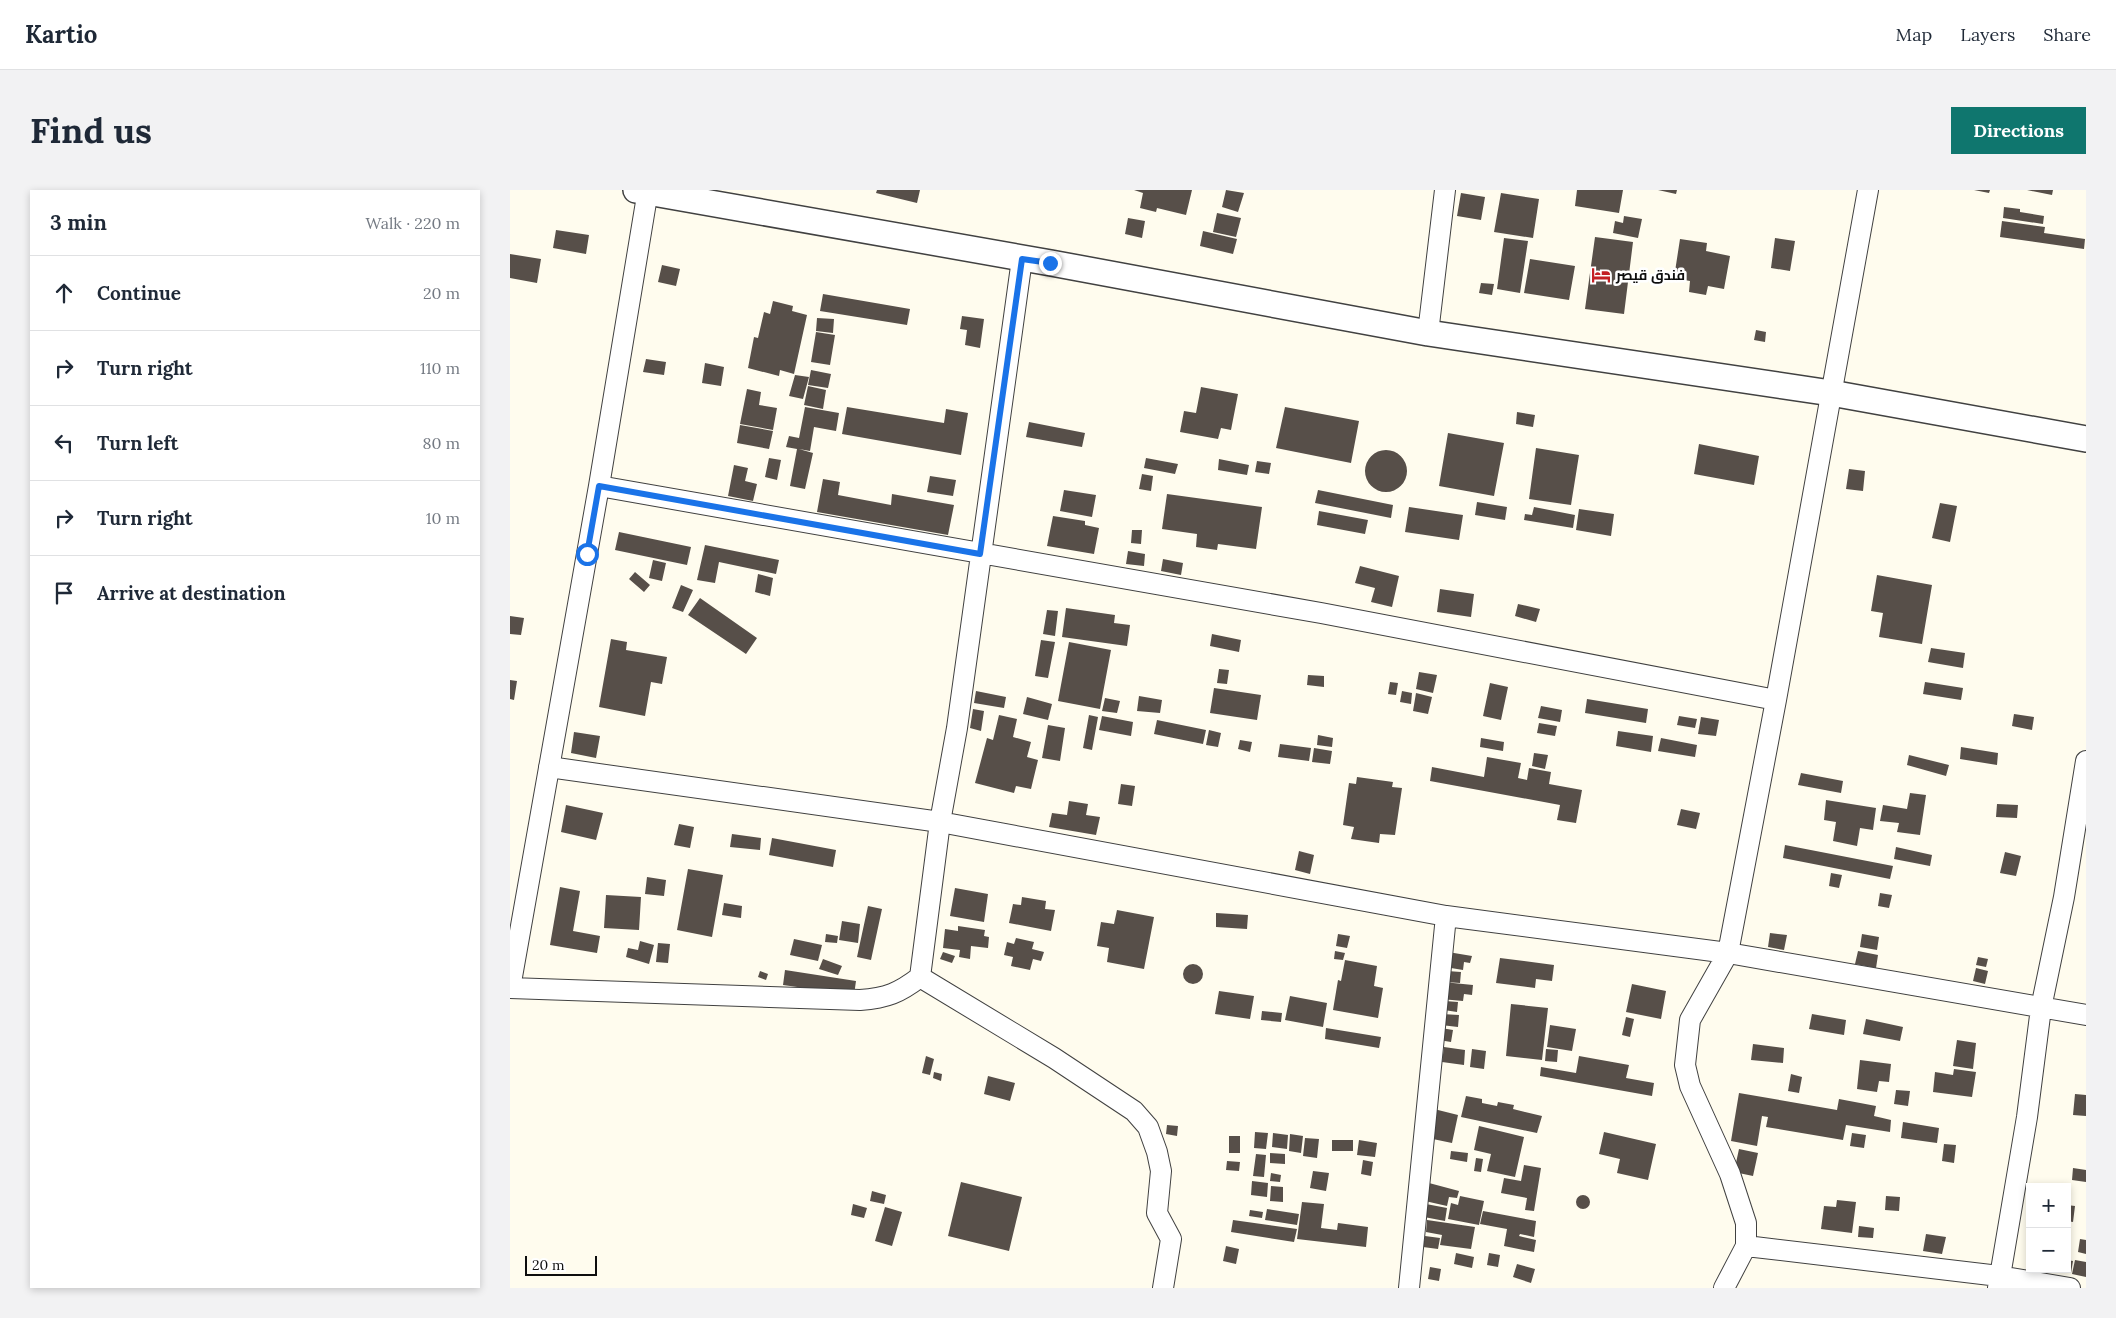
<!DOCTYPE html>
<meta charset="utf-8">
<style>
body{margin:0;font-family:Lora,Cairo,serif;background:#f2f2f3;color:#1f2937}
.controls{position:absolute;right:15px;bottom:15px;display:grid;overflow:hidden;border-radius:0px;box-shadow:0 2px 8px #0003}
.controls button{width:45px;height:45px;display:grid;place-items:center;padding:0;border:0;border-bottom:1px solid #e0e1e3;background:#fff;color:#1f2937;font:25px sans-serif}
.scale{position:absolute;left:15px;bottom:12px;width:72px;box-sizing:border-box;padding-left:5px;border:2px solid #0e0e0e;border-top:0;font-size:14px;line-height:18px;white-space:nowrap;color:#0e0e0e;-webkit-text-stroke:4px #fff;paint-order:stroke}
.stop{position:absolute;width:15px;height:15px;margin:-11px;border:4px solid #1a73e8;border-radius:50%;background:#fff}
.stop.end{background:#1a73e8;border-color:#fff;box-shadow:0 1px 5px #0008}
.list{margin:0;padding:0;list-style:none}
h2{display:flex;justify-content:space-between;align-items:center;height:65px;margin:0;padding:0 20px;font-size:21px}
h2 small{font-size:16px;font-weight:400;color:#747a83}
.list li{display:grid;grid-template-columns:32px 1fr auto;gap:15px;align-items:center;box-sizing:border-box;height:75px;padding:0 20px;border-top:1px solid #e0e1e3}
.list b{display:block;font-size:19px;white-space:nowrap}
.list em{font-size:16px;font-style:normal;color:#747a83}
.icon{flex:none;width:28px;height:28px;fill:none;stroke:currentColor;stroke-width:2;stroke-linecap:round;stroke-linejoin:round}
.map{position:relative;flex:none;width:1576px;height:1098px;overflow:hidden;border-radius:0px}
header{display:flex;align-items:center;gap:30px;box-sizing:border-box;height:70px;padding:0 25px;background:#fff;border-bottom:1px solid #e0e1e3}
header strong{font-size:24px}
nav{display:flex;gap:28px;margin-inline-start:auto;font-size:18px}
.intro{display:flex;align-items:center;justify-content:space-between;box-sizing:border-box;height:120px;padding:0 30px}
h1{margin:0;font-size:35px}
.button{padding:12px 22px;border-radius:0px;background:#0f766e;color:#fff;font-size:18px;font-weight:700}
main{display:flex;gap:30px;padding:0 30px}
aside{flex:1;background:#fff;border-radius:0px;box-shadow:0 2px 8px #0003}
.map>svg:first-child{display:block}
.building{fill:#574f49}
.lines{fill:none;stroke-linecap:round;stroke-linejoin:round}
.minor-casing{stroke:#414141;stroke-width:22}
.tertiary-casing{stroke:#414141;stroke-width:28}
.minor{stroke:#fff;stroke-width:20}
.tertiary{stroke:#fff;stroke-width:25}
.route{stroke:#1a73e8;stroke-width:6}
.labels{text-anchor:middle;stroke-width:5;stroke-linejoin:round;paint-order:stroke}
.poi-label{font-size:14px;font-weight:bold;fill:#0e0e0e;stroke:#fff;text-anchor:start}
</style>
<header>
<strong>Kartio</strong>
<nav><a>Map</a><a>Layers</a><a>Share</a></nav>
</header>
<div class="intro"><h1>Find us</h1><a class="button">Directions</a></div>
<main>
<aside>
<h2>3 min<small>Walk · 220 m</small></h2>
<ul class="list">
<li><svg class="icon" aria-label="ahead" viewBox="0 0 24 24"><path d="M12 20V5M6 11l6-6 6 6"/></svg><div><b>Continue</b></div><em>20 m</em></li>
<li><svg class="icon" aria-label="right" viewBox="0 0 24 24"><path d="M7 20v-9h11M14 6l5 5-5 5"/></svg><div><b>Turn right</b></div><em>110 m</em></li>
<li><svg class="icon" aria-label="left" viewBox="0 0 24 24"><path d="M17 20v-9H6M10 6l-5 5 5 5"/></svg><div><b>Turn left</b></div><em>80 m</em></li>
<li><svg class="icon" aria-label="right" viewBox="0 0 24 24"><path d="M7 20v-9h11M14 6l5 5-5 5"/></svg><div><b>Turn right</b></div><em>10 m</em></li>
<li><svg class="icon" aria-label="arrive" viewBox="0 0 24 24"><path d="M6 21V4h12l-3 4 3 4H6"/></svg><div><b>Arrive at destination</b></div></li>
</ul>
</aside>
<div class="map">
<svg width="1576" height="1098" viewBox="0 0 1576 1098">
<rect width="100%" height="100%" fill="#fffcee"/>
<!-- building -->
<path class="building" d="M367,0H410L407,13L366,3Z
M624,0H682L676,25L647,18L646,22L630,18L633,3Z
M716,0L734,3L728,22L712,17Z
M1067,0H1113L1109,23L1065,16Z
M1148,0H1167L1166,4Z
M1464,0H1480L1479,3Z
M1517,0H1543L1542,5Z
M951,3L975,7L971,30L947,26Z
M991,3L1029,9L1023,48L984,42Z
M1494,17L1510,19V22L1534,26L1533,34L1493,28Z
M707,23L731,28L726,47L703,42Z
M1114,26L1132,29L1128,48L1103,43L1105,31L1113,33Z
M618,28L635,31L632,48L615,44Z
M1492,31L1535,37L1534,43L1575,49L1574,59L1490,47Z
M46,40L79,45L76,64L43,58Z
M693,41L727,49L723,64L690,56Z
M1085,47L1123,52L1114,124L1075,119Z
M994,48L1018,51L1010,103L987,99Z
M1265,48L1285,51L1280,81L1261,78Z
M1170,49L1197,53L1196,61L1220,66L1214,99L1198,96L1196,105L1179,102L1180,91L1164,88Z
M0,64L31,69L27,93L0,88Z
M1020,69L1065,76L1059,110L1014,103Z
M152,75L170,79L166,96L148,92Z
M971,93L984,94L982,105L969,103Z
M313,104L400,119L397,135L310,121Z
M263,111L283,116L282,121L297,125L284,184L270,180L269,186L238,178L244,147L248,148L254,122L260,124Z
M452,126L474,129L470,158L455,155L457,140L450,139Z
M307,128L324,129L323,143L306,141Z
M1246,140L1256,142L1255,152L1244,150Z
M306,142L325,145L320,175L301,172Z
M136,169L156,172L154,185L133,182Z
M195,173L214,177L211,196L192,193Z
M301,180L321,184L318,198L298,195Z
M285,185L299,187L293,209L279,206Z
M298,196L316,200L313,219L294,215Z
M691,197L728,204L721,240L711,238L708,249L670,242L674,221L686,223Z
M237,199L251,202L249,215L267,218L263,240L230,234Z
M295,217L329,223L326,241L304,237L300,261L289,259L303,263L295,299L280,296L287,259L276,257L279,246L289,248Z
M337,217L434,233L436,219L458,223L451,265L332,244Z
M775,217L849,231L841,273L766,258Z
M1007,222L1025,225L1023,237L1006,234Z
M519,232L575,243L572,257L516,247Z
M230,235L263,241L259,259L227,253Z
M938,243L994,253L984,306L929,296Z
M1189,254L1249,266L1244,295L1184,284Z
M1026,258L1069,265L1061,315L1019,309Z
M855 281a21 21 0 1 1 42 0a21 21 0 1 1-42 0Z
M259,268L271,270L267,290L255,287Z
M636,268L668,274L665,284L634,278Z
M709,269L739,275L737,285L708,280Z
M747,271L761,273L759,284L745,282Z
M224,275L238,278L235,291L247,294L243,311L218,306Z
M1339,279L1355,281L1353,301L1336,299Z
M632,284L643,286L641,301L629,299Z
M420,286L446,290L443,306L417,302Z
M313,289L330,292L328,305L381,315L382,304L444,315L438,345L307,322Z
M554,300L586,305L582,327L550,321Z
M808,300L883,315L881,328L805,313Z
M657,304L752,317L746,359L708,354L707,360L686,357L687,344L652,339Z
M967,312L997,317L995,330L965,325Z
M1430,313L1447,316L1440,352L1422,348Z
M899,317L953,325L949,350L895,342Z
M1024,317L1065,325L1063,338L1014,330L1015,324L1022,325Z
M1069,319L1104,324L1101,346L1066,340Z
M809,321L858,330L855,344L807,335Z
M543,326L575,331V335L589,338L584,364L537,356Z
M622,340H632L631,354L621,353Z
M109,342L181,357L177,375L105,360Z
M195,355L269,370L266,384L209,372L205,393L187,390Z
M618,361L635,364L634,376L616,374Z
M653,369L673,373L671,385L651,381Z
M143,370L156,373L152,391L139,388Z
M850,376L889,386L882,417L861,412L865,398L845,393Z
M125,382L140,395L134,402L119,389Z
M248,384L263,388L260,406L245,402Z
M1367,385L1422,395L1412,454L1369,447L1373,423L1361,421Z
M171,395L183,400L173,422L162,418Z
M930,399L964,404L961,427L927,422Z
M190,408L247,448L236,464L178,425Z
M1008,414L1030,419L1026,432L1005,426Z
M556,418L605,425L604,433L620,435L617,456L552,447Z
M537,420L548,421L545,446L533,444Z
M0,426L14,428L11,445L0,444Z
M702,444L731,450L729,462L700,456Z
M101,449L117,452L116,460L157,467L152,494L141,492L135,526L89,517Z
M531,450L545,452L538,488L525,486Z
M559,452L601,460L590,519L548,511Z
M1421,458L1455,463L1453,478L1418,472Z
M709,479L719,480L717,494L707,493Z
M909,482L927,485L923,503L906,499Z
M798,485L814,486V497L797,495Z
M0,490L7,491L4,510L0,509Z
M880,492L888,493L886,505L878,504Z
M1415,492L1453,498L1451,510L1413,504Z
M980,493L998,497L991,530L973,526Z
M704,498L751,505L747,530L700,523Z
M466,501L496,507L494,518L464,513Z
M892,501L902,503L901,514L890,512Z
M906,503L922,507L918,524L903,521Z
M629,506L652,510L650,523L627,521Z
M517,507L542,514L538,530L513,524Z
M595,508L610,511L607,523L592,521Z
M1077,509L1138,519L1136,533L1075,523Z
M1031,516L1052,520L1050,532L1028,528Z
M463,519L474,521L471,541L460,538Z
M1504,524L1524,527L1522,540L1502,536Z
M489,525L507,529L503,547L521,552L517,567L528,570L521,599L506,596L504,603L465,593L477,548L483,550Z
M579,525L588,527L582,560L573,558Z
M592,526L623,532L621,546L589,540Z
M1169,526L1187,529L1185,538L1167,535Z
M1191,527L1209,530L1206,546L1188,544Z
M647,530L696,540L693,554L644,544Z
M1029,533L1047,536L1045,546L1027,543Z
M538,535L555,538L550,571L532,568Z
M699,540L711,543L708,557L696,555Z
M1108,541L1143,546L1141,562L1106,556Z
M64,542L90,546L86,568L61,563Z
M808,545L823,548L822,557L807,555Z
M971,548L994,552L993,561L970,557Z
M1151,548L1187,555L1185,567L1148,561Z
M730,550L742,552L740,562L728,559Z
M770,554L801,558L799,571L768,567Z
M1451,557L1488,563L1487,575L1450,569Z
M804,558L822,561L820,574L802,572Z
M1024,563L1038,565L1035,579L1022,576Z
M1399,565L1439,575L1436,586L1397,575Z
M977,567L1011,573L1008,588L1017,590L1019,578L1041,582L1039,594L1072,600L1066,633L1047,630L1050,615L920,591L922,577L974,587Z
M1291,583L1333,591L1331,603L1288,595Z
M847,587L883,592L882,597L892,598L885,645L870,644L869,653L841,649L844,637L833,635L839,593L846,594Z
M611,594L625,596L622,616L608,614Z
M1400,603L1416,605L1410,645L1387,642L1389,633L1370,631L1373,615L1397,619Z
M1316,610L1366,618L1363,640L1350,638L1347,656L1323,651L1326,632L1314,630Z
M559,611L578,614L576,625L590,627L586,645L539,637L542,623L557,625Z
M1487,614L1508,615L1507,628L1486,627Z
M56,615L93,623L86,650L51,642Z
M1171,619L1190,623L1186,639L1167,635Z
M169,634L184,637L180,658L164,655Z
M222,644L251,648L250,660L220,657Z
M262,648L326,660L323,677L259,665Z
M1275,655L1383,676L1380,689L1273,668Z
M1386,657L1422,665L1420,676L1384,669Z
M789,661L804,665L800,684L785,680Z
M1495,662L1511,666L1506,686L1490,683Z
M178,679L213,685L202,747L167,740Z
M1321,683L1332,685L1329,698L1319,696Z
M137,687L156,690L154,706L135,704Z
M50,697L70,701L63,741L90,746L87,763L40,755Z
M445,698L478,704L474,732L440,726Z
M1370,703L1382,705L1379,718L1368,716Z
M96,705L131,707L129,740L94,738Z
M512,707L536,711L535,719L545,720L541,741L499,733L503,714L511,715Z
M214,713L232,716L231,728L212,725Z
M358,716L372,719L361,770L347,767Z
M607,720L644,727L634,779L597,772L599,758L587,756L591,732L604,734Z
M706,723L738,725L737,739L706,737Z
M332,731L350,734L348,753L329,750Z
M448,736L475,740L474,746L479,747L478,758L461,756L460,769L449,767L450,760L433,758L435,739L448,741Z
M1260,743L1277,745L1274,760L1258,757Z
M316,744L328,746L327,753L315,752Z
M828,744L840,746L837,758L826,756Z
M1352,744L1369,747L1367,760L1350,757Z
M506,748L524,752L522,759L534,762L531,771L523,769L520,780L501,776L503,767L494,765L497,752L504,754Z
M284,749L312,755L308,771L280,765Z
M130,751L144,755L139,774L116,767L118,758L128,760Z
M148,753L160,754L158,773L146,772Z
M825,761L835,763L833,770L824,769Z
M1348,761L1368,765L1366,778L1345,774Z
M433,762L445,766L442,773L430,769Z
M938,762L962,766L960,773L954,772L953,780L935,777Z
M1468,767L1478,769L1476,777L1466,775Z
M990,768L1044,775L1042,791L1026,789L1025,798L986,793Z
M313,769L332,776L328,785L309,779Z
M835,770L867,776L864,796L873,798L868,828L823,820L828,790L831,791Z
M673 784a10 10 0 1 1 20 0a10 10 0 1 1-20 0Z
M1466,778L1478,781L1475,794L1463,791Z
M275,780L346,791L344,805L273,795Z
M250,781L258,784L256,790L248,787Z
M937,781L951,782L950,793L935,792Z
M933,792L963,795L962,805L954,804L953,811L931,809Z
M1122,794L1156,801L1151,829L1116,822Z
M709,801L744,806L740,829L705,824Z
M780,806L817,813L813,837L775,830Z
M935,811L948,812L947,822L934,820Z
M1001,814L1038,818L1032,870L996,866Z
M752,821L772,823L771,832L751,830Z
M932,824L949,825L948,837L931,835Z
M1302,824L1336,830L1334,845L1299,839Z
M1116,827L1124,829L1120,847L1112,845Z
M1356,829L1393,837L1390,851L1353,844Z
M1040,835L1066,839L1062,861L1037,857Z
M816,838L871,847L869,858L815,849Z
M931,838L943,840L941,852L929,850Z
M1447,850L1466,853L1463,879L1443,876Z
M1243,854L1274,858L1273,873L1241,870Z
M934,857L955,860L954,875L932,872Z
M962,859L976,861L974,879L960,877Z
M1036,859L1048,860L1047,872L1035,871Z
M416,866L424,869L420,885L412,883Z
M1069,866L1119,875L1116,888L1144,893L1142,906L1030,886L1031,877L1066,883Z
M1350,870L1381,874L1379,892L1369,891L1367,902L1347,899Z
M1444,879L1466,882L1462,907L1423,902L1425,882L1443,885Z
M424,882L432,884L431,891L423,888Z
M1281,884L1292,887L1289,903L1278,901Z
M478,886L505,893L500,911L474,904Z
M1386,900L1400,901L1398,916L1384,914Z
M1229,903L1327,920L1329,909L1366,916L1364,926L1381,930L1380,942L1336,935L1333,950L1256,937L1258,927L1252,926L1247,956L1221,951Z
M1565,904L1576,905V926L1563,925Z
M956,906L972,909V913L987,916L988,912L1004,915L1003,919L1032,926L1027,943L951,927Z
M924,919L948,925L942,953L918,948Z
M1393,932L1429,938L1427,953L1391,948Z
M657,935L668,936L667,946L656,944Z
M969,936L1014,947L1005,987L977,981L981,964L964,960Z
M745,942L758,943L756,959L744,958Z
M1094,942L1146,954L1138,990L1107,983L1110,969L1089,964Z
M763,943L778,945L777,959L762,957Z
M1342,943L1356,945L1354,958L1340,956Z
M780,944L793,946L791,963L779,961Z
M719,946H730V963H719Z
M795,948L809,949L807,968L793,966Z
M822,950H843V961H822Z
M849,950L867,953L865,967L847,965Z
M1434,954L1446,955L1444,973L1432,971Z
M1229,959L1248,963L1243,986L1224,982Z
M941,961L958,963L957,972L940,969Z
M760,963L775,964V974L760,973Z
M746,964L756,965L754,987L743,986Z
M966,968L973,969L971,982L964,981Z
M853,970L863,972L861,986L851,984Z
M717,971L730,972L729,981L716,980Z
M1014,975L1031,978L1024,1021L1015,1020L1017,1008L991,1003L994,988L1011,991Z
M1563,978L1576,980V992L1562,990Z
M803,981L819,983L816,1001L800,998Z
M761,983L771,985L770,992L760,991Z
M742,991L758,993L757,1007L741,1005Z
M451,992L512,1007L499,1061L438,1046Z
M919,993L949,1001L947,1008L939,1007L937,1016L915,1011Z
M761,996L773,997V1012L760,1011Z
M362,1001L376,1005L374,1014L360,1011Z
M1066 1012a7 7 0 1 1 14 0a7 7 0 1 1-14 0Z
M950,1006L974,1011L969,1035L938,1029L941,1013L948,1015Z
M1376,1006L1390,1007L1389,1021L1375,1020Z
M1327,1010L1346,1012L1342,1043L1311,1039L1314,1016L1326,1017Z
M792,1012L814,1014L811,1038L827,1040L828,1033L858,1037L856,1057L787,1049Z
M343,1014L357,1018L354,1028L341,1025Z
M916,1014L937,1018L935,1031L914,1027Z
M1557,1015L1565,1016L1563,1032L1557,1031Z
M375,1017L392,1022L382,1056L365,1051Z
M757,1019L789,1024L787,1035L755,1030Z
M740,1020L753,1022L752,1028L739,1026Z
M973,1021L1026,1031L1024,1047L1010,1044L1009,1046L1026,1050L1024,1062L994,1056L997,1039L970,1034Z
M723,1030L787,1039L784,1052L721,1042Z
M917,1030L965,1037L961,1059L930,1055L932,1045L916,1042Z
M1349,1036L1364,1038L1363,1048L1348,1047Z
M1416,1044L1436,1047L1432,1064L1413,1061Z
M915,1046L930,1048L928,1059L913,1057Z
M1570,1049L1576,1050V1064L1568,1062Z
M716,1056L729,1059L726,1074L713,1071Z
M946,1063L964,1067L962,1078L944,1074Z
M979,1063L990,1065L988,1077L977,1075Z
M1557,1070L1563,1071L1561,1083L1543,1080L1557,1079Z
M1565,1070L1576,1072V1087L1562,1084Z
M1007,1074L1025,1079L1021,1093L1003,1087Z
M920,1077L931,1079L929,1091L918,1089Z"/>
<g class="lines">
<!-- minor casing -->
<g class="minor-casing">
<path id="minor" d="M918,143L935,0
M89,296L811,423L1266,510
M39,577L430,632L936,726L1218,763L1576,825
M410,787L544,868L624,921L638,937L647,962L651,981L647,1023L661,1049L653,1098
M0,798L350,810C377,808 389,803 410,787L430,632L447,538L512,69
M0,798L89,296L138,0
M1236,1056L1489,1086L1560,1098
M899,1098L936,726
M1214,1098L1236,1056V1033L1220,984L1180,896L1175,875L1180,830L1218,763L1266,510L1358,0
M1488,1098L1517,927L1531,818L1554,707L1576,571"/>
</g>
<!-- tertiary casing -->
<g class="tertiary-casing">
<path id="tertiary" d="M126,0L541,73L918,143L1321,203L1576,249"/>
</g>
<!-- minor -->
<use href="#minor" class="minor"/>
<!-- tertiary -->
<use href="#tertiary" class="tertiary"/>
</g>
<g class="lines">
<!-- route -->
<path class="route" d="M77,364L89,296L470,364L512,69L540,73"/>
</g>
<!-- icons -->
<defs>
<g id="hotel-bare" transform="scale(1.5)"><path d="M-6-4.5h1.5V1H6V5H4.5V3h-9V5H-6ZM-4 0a1.8 1.8 0 1 1 3.6 0ZM.5 0V-2.5h3Q6-2.5 6 0Z" fill="#c32025" stroke="#fff" stroke-width="2.5" paint-order="stroke"/></g>
</defs>
<g fill-rule="evenodd">
<use href="#hotel-bare" x="1091" y="85"/>
</g>
<g class="labels">
<!-- poi labels -->
<g class="poi-label">
<text x="1106" y="90">فندق قيصر</text>
</g>
</g>
</svg>
<div class="controls">
<button>+</button>
<button>−</button>
</div>
<div class="scale">20 m</div>
<div class="stop" style="left:77px;top:364px"></div>
<div class="stop end" style="left:540px;top:73px"></div>
</div>
</main>
